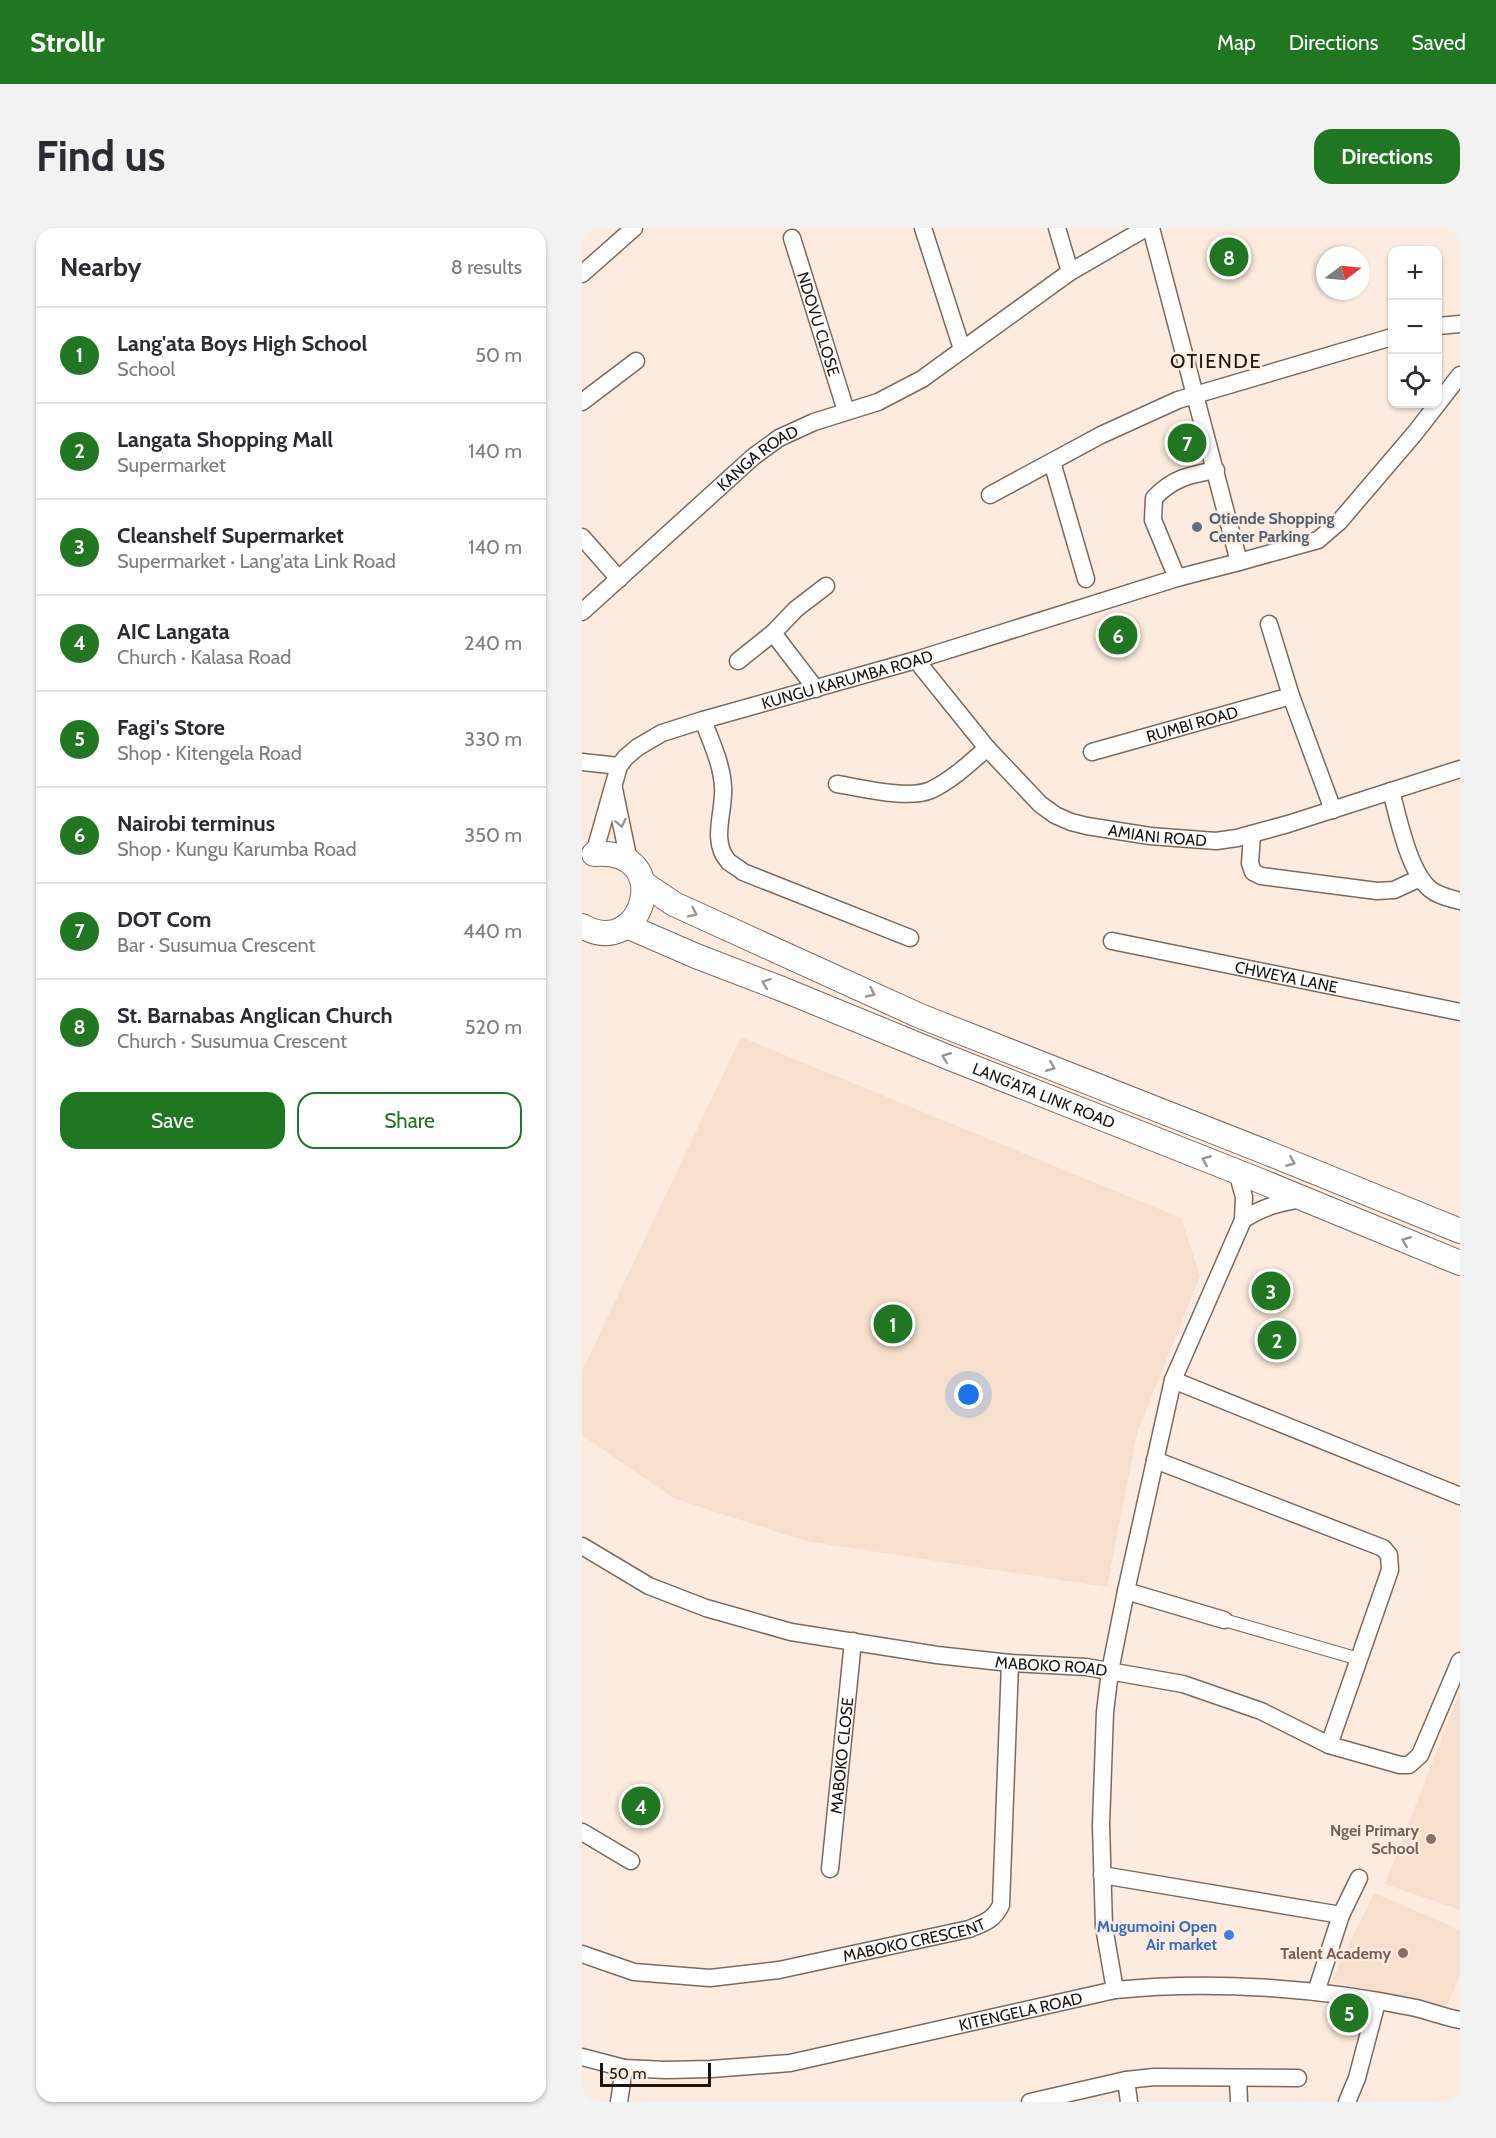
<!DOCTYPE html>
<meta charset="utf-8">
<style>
body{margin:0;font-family:Cabin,sans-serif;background:#f2f2f3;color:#2b2b33}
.controls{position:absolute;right:18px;top:18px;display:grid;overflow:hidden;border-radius:12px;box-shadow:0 2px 4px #0004}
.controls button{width:54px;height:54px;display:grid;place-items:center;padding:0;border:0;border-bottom:2px solid #e1e1e2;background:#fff;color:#2b2b33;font:30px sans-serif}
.compass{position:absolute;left:734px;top:18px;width:54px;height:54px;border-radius:50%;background:#fff;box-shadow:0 2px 4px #0004;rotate:74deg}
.scale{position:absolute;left:18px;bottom:15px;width:111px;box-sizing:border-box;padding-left:6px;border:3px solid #1a1510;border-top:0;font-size:16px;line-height:21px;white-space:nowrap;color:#1a1510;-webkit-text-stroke:4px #fcebde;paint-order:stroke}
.you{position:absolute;left:387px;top:1167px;width:21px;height:21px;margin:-15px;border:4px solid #fff;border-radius:50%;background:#1a73e8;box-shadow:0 0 0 9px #1a73e833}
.badge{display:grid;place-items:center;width:39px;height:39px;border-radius:50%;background:#217622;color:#fff;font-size:20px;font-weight:700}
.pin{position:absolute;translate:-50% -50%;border:3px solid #fff;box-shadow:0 2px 6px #0006}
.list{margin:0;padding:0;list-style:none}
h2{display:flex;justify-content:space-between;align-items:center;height:78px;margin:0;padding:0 24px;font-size:26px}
h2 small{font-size:20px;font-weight:400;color:#7c7c81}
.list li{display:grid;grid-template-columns:39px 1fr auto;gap:18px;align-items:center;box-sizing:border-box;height:96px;padding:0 24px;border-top:2px solid #e1e1e2}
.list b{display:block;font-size:22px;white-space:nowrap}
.list p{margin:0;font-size:20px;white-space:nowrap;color:#7c7c81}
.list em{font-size:20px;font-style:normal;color:#7c7c81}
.actions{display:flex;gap:12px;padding:18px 24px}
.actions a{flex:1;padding:14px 0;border:2px solid #217622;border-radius:18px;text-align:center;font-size:21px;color:#217622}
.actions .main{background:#217622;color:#fff}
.icon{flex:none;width:33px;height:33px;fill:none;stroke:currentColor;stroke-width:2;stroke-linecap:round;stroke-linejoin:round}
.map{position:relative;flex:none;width:878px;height:1874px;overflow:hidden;border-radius:18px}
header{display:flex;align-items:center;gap:36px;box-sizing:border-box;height:84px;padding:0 30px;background:#217622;color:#fff}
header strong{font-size:28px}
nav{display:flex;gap:33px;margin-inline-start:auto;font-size:21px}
.intro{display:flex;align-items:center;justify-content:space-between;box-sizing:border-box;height:144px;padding:0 36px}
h1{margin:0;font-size:42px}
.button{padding:15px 27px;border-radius:18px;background:#217622;color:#fff;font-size:21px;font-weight:700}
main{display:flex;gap:36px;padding:0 36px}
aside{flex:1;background:#fff;border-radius:18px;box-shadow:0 2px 4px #0004}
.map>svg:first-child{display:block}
.built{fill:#f6dfcc}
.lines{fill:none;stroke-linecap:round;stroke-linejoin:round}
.pedestrian-casing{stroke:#796a5f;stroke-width:14}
.minor-casing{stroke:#796a5f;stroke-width:19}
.secondary-casing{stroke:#796a5f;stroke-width:26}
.pedestrian{stroke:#fff;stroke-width:12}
.minor{stroke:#fff;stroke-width:16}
.secondary{stroke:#fff;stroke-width:24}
.oneway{stroke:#989693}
.service-dot{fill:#5c6f8a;stroke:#fcebde;stroke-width:2}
.education-dot{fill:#8d6e63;stroke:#fcebde;stroke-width:2}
.shop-dot{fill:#3f7fe0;stroke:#fcebde;stroke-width:2}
.labels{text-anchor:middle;stroke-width:5;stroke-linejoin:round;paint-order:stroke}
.street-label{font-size:16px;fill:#1a1510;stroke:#fcebde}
.service-label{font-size:16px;font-weight:bold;fill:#4e5e75;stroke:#fcebde;text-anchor:start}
.education-label{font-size:16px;font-weight:bold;fill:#785e54;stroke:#fcebde;text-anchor:end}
.shop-label{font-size:16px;font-weight:bold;fill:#366cbe;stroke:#fcebde;text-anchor:end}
.quarter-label{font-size:20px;letter-spacing:1.5px;fill:#1a1510;stroke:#fcebde}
</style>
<header>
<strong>Strollr</strong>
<nav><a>Map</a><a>Directions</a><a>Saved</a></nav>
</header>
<div class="intro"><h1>Find us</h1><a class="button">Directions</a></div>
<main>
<aside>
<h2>Nearby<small>8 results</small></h2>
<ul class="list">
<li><span class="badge">1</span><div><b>Lang'ata Boys High School</b><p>School</p></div><em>50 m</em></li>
<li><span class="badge">2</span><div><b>Langata Shopping Mall</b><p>Supermarket</p></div><em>140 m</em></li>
<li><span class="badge">3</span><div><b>Cleanshelf Supermarket</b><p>Supermarket · Lang'ata Link Road</p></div><em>140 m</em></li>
<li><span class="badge">4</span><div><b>AIC Langata</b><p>Church · Kalasa Road</p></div><em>240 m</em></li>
<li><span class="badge">5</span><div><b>Fagi's Store</b><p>Shop · Kitengela Road</p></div><em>330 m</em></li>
<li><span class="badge">6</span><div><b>Nairobi terminus</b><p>Shop · Kungu Karumba Road</p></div><em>350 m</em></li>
<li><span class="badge">7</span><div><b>DOT Com</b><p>Bar · Susumua Crescent</p></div><em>440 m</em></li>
<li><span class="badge">8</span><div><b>St. Barnabas Anglican Church</b><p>Church · Susumua Crescent</p></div><em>520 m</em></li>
</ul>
<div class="actions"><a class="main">Save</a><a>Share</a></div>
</aside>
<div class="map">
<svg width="878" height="1874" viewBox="0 0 878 1874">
<rect width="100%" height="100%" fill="#fcebde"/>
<!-- built -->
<path class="built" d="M159,809L599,990L618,1048L555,1205L525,1359L224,1313L93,1271L0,1207V1143Z
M878,1464V1682L803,1656Z
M792,1665L878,1702V1747L865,1778L749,1754Z"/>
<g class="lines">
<!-- pedestrian casing -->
<g class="pedestrian-casing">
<path id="pedestrian" d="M642,1392L777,1431"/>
</g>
<!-- minor casing -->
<g class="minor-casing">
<g id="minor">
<path d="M341,0L380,121"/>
<path d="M475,0L488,44"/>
<path id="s1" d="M210,10L264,183"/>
<path d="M0,46L52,0"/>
<path d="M856,98L878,96"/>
<path d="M0,174L54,133"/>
<path d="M470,234L504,351"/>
<path d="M408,267L519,207L596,172L810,109"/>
<path d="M0,309L37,351"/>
<path d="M657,334L736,312L757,294L833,205L878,147"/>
<path d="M595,350L571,292L572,270C591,250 607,247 634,242"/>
<path id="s2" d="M0,384L171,229L197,210L232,194L296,174L340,151L488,44L564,0"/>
<path d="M687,396L709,468L751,582"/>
<path id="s3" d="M334,432L405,520L458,576L473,587L489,594L505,598L568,608L634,613L655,610L706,596L878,541"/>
<path d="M156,433L191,405"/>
<path d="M234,461L191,405L214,381L244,358"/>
<path d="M121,492C129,514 140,536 141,559C143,582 128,613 146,633C150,637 157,640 161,644L328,710"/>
<path id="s4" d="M510,524L709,468"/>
<path d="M0,534L37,538"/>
<path d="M255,556C280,560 326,572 349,562C370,552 388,535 405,520"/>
<path d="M32,561L47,633"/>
<path d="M809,563C816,589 827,644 848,661C856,668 868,670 878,673"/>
<path d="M670,606L668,635L671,644L679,648L795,663L812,662L838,650"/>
<path id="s5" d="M12,626L37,538L44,529L56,519L80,505L121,492L334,432L595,350L657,334L569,0"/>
<path id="s6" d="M530,713L878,784"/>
<path d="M661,992C680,979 699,974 721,971"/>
<path d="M591,1152L878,1268"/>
<path d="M573,1232L801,1320L807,1327L808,1342L747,1517"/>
<path id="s7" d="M0,1318L67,1358L124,1380L209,1404L355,1427L428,1435L504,1439L601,1456L679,1483L747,1517L818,1537H827L838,1527L878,1433"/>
<path d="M544,1363L642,1392"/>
<path d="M0,1604L49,1633"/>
<path id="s8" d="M248,1641L271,1413"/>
<path d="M520,1647L759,1687"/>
<path id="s9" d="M0,1726L52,1744L128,1750L197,1742L387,1701C402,1695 412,1692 419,1677L428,1435"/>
<path d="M533,1762L522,1699L519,1597L523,1484L528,1443L544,1363L591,1152L661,992L662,969L655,944"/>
<path d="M734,1764L759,1687L777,1650"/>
<path id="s10" d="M0,1829L42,1840L83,1842L129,1841L208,1835L533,1762C631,1752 738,1760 834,1780C849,1784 863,1789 878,1792"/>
<path d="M656,1850L657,1874"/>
<path d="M544,1852L547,1874"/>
<path d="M37,1874L42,1840"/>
<path d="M448,1874L544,1852L572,1849L716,1850"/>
<path d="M765,1874L775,1850L795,1774"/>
</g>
</g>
<!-- secondary casing -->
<g class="secondary-casing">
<g id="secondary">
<path d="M61,655L92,676L338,788L686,925L878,1003"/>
<path d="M0,698C62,734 94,619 12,626"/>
<path id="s11" d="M45,698L114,728L200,761L363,828L681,954L878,1035"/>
</g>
</g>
<!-- pedestrian -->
<use href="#pedestrian" class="pedestrian"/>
<!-- minor -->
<use href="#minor" class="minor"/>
<!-- secondary -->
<use href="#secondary" class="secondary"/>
</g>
<!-- one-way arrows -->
<defs><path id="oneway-chevron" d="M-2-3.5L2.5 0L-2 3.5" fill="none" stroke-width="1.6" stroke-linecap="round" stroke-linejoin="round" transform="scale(1.5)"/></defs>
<g class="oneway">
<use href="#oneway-chevron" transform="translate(39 595) rotate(78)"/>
<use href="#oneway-chevron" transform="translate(111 685) rotate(26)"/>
<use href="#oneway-chevron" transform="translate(184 755) rotate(-159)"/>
<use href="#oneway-chevron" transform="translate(289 765) rotate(25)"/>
<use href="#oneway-chevron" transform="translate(364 829) rotate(-158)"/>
<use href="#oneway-chevron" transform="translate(469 839) rotate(22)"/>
<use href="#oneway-chevron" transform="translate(624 932) rotate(-158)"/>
<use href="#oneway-chevron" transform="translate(709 934) rotate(22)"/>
<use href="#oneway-chevron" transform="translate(824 1013) rotate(-158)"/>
</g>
<!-- markers -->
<circle class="service-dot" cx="615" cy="299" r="6"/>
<g class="education-dot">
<circle cx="849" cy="1611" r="6"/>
<circle cx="821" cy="1725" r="6"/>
</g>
<circle class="shop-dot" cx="647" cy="1707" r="6"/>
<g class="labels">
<!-- street labels -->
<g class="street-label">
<text dy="6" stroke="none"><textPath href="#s1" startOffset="90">NDOVU CLOSE</textPath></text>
<text dy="6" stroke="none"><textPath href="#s2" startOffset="234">KANGA ROAD</textPath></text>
<text dy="6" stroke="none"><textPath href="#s5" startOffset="339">KUNGU KARUMBA ROAD</textPath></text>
<text dy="6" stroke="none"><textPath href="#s4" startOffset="104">RUMBI ROAD</textPath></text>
<text dy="6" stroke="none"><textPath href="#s3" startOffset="314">AMIANI ROAD</textPath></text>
<text dy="6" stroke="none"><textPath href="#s6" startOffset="178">CHWEYA LANE</textPath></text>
<text dy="6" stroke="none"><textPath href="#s11" startOffset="450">LANG'ATA LINK ROAD</textPath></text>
<text dy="6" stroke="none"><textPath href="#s7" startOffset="490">MABOKO ROAD</textPath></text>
<text dy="6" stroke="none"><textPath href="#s8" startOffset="114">MABOKO CLOSE</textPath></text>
<text dy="6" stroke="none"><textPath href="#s9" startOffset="339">MABOKO CRESCENT</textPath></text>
<text dy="6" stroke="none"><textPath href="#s10" startOffset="446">KITENGELA ROAD</textPath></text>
</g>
<!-- service labels -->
<g class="service-label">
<text x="627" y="296">Otiende Shopping<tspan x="627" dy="18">Center Parking</tspan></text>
</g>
<!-- education labels -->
<g class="education-label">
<text x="837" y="1608">Ngei Primary<tspan x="837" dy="18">School</tspan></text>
<text x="809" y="1731">Talent Academy</text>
</g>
<!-- shop labels -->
<g class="shop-label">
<text x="635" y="1704">Mugumoini Open<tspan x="635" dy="18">Air market</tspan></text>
</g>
<!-- quarter labels -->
<g class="quarter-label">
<text x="634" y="140">OTIENDE</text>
</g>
</g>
</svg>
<div class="controls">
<button>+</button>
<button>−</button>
<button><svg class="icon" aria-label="locate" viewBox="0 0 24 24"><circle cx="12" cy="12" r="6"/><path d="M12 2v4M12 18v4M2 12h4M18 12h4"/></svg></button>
</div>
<svg class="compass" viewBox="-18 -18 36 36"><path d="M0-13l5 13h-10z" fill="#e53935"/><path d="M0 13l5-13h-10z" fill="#7c7c81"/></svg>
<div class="scale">50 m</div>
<div class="you"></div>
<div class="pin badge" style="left:311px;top:1096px">1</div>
<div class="pin badge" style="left:695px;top:1112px">2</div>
<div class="pin badge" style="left:689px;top:1063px">3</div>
<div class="pin badge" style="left:59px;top:1578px">4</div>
<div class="pin badge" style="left:767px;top:1785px">5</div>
<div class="pin badge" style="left:536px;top:407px">6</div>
<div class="pin badge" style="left:605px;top:215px">7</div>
<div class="pin badge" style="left:647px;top:29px">8</div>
</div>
</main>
